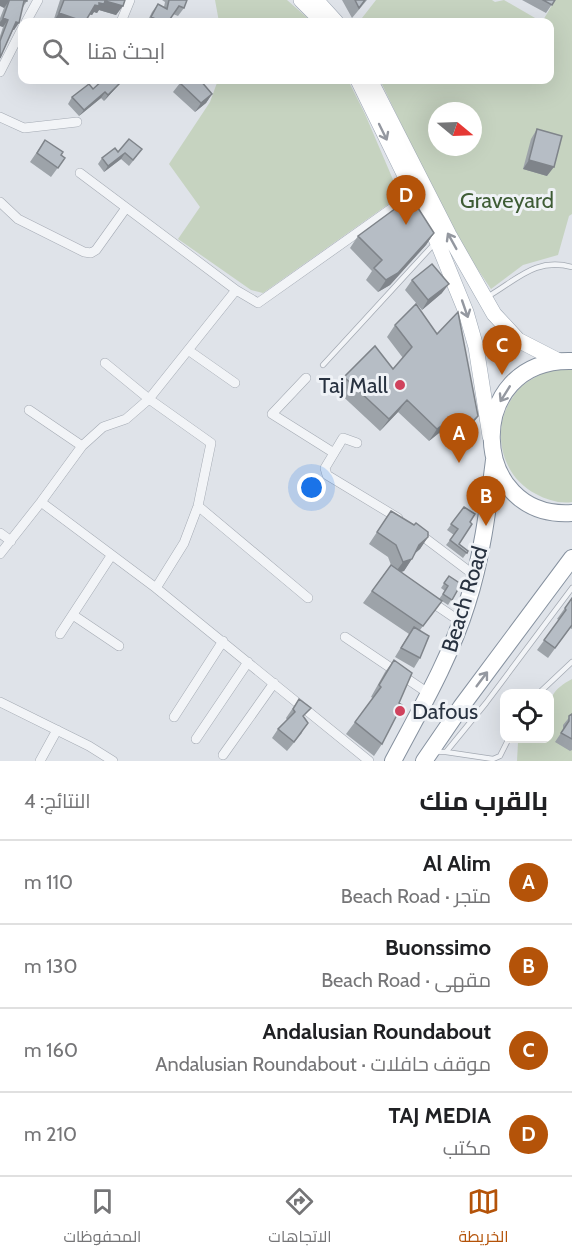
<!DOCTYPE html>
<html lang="ar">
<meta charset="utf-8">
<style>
body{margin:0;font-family:Cabin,Cairo,sans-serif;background:#f6f6f6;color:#202124;direction:rtl}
.controls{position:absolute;right:18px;bottom:18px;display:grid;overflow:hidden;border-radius:12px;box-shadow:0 6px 24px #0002}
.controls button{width:54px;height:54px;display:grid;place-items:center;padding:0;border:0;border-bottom:2px solid #e0e0e0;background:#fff;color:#202124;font:30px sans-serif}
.compass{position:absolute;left:428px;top:102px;width:54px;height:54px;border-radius:50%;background:#fff;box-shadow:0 6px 24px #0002;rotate:109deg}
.you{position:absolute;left:312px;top:488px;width:21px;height:21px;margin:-15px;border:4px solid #fff;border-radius:50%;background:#1a73e8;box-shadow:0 0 0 9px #1a73e833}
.badge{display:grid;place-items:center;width:39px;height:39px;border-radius:50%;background:#b45309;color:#fff;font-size:20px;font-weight:700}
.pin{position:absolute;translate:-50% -50px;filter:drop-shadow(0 2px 3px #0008)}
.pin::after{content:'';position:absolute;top:32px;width:21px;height:18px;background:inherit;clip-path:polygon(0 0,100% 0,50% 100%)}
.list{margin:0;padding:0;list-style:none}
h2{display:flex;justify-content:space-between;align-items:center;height:78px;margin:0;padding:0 24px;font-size:26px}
h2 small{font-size:20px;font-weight:400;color:#757577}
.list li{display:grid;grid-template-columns:39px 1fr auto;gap:18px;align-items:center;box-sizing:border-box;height:84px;padding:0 24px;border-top:2px solid #e0e0e0}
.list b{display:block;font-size:22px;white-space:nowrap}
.list p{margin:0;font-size:20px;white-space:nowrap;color:#757577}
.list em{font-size:20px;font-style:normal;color:#757577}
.icon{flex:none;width:33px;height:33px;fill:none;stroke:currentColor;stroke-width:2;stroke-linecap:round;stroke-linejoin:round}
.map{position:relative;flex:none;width:572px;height:761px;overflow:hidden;direction:ltr}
.search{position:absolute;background:#fff;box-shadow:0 6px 24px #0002;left:18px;right:18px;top:18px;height:66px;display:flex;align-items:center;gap:15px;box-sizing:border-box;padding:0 21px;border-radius:12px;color:#757577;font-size:22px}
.sheet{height:414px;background:#fff}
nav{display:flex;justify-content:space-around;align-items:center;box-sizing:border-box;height:84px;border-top:2px solid #e0e0e0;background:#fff;font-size:16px;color:#757577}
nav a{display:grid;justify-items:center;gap:3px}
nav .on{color:#b45309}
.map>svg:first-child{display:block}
.green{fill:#c6d3c0;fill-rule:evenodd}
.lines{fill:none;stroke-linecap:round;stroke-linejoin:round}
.lane-casing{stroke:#a4aab3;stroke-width:6}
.street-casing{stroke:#a4aab3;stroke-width:10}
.primary-casing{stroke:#9ea8b4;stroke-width:16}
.highway-casing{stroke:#86919f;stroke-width:18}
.lane{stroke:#f2f4f7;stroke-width:4.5}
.street{stroke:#f2f4f7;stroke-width:9}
.primary{stroke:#fff;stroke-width:15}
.highway{stroke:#fff;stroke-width:16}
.wall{fill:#9da3a9}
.shaded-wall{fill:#7f848a}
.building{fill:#b6bdc5;stroke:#7f848a;stroke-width:1.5}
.oneway{stroke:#9498a0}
.poi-dot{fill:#d0425d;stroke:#eff2f6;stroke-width:2}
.labels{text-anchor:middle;stroke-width:6;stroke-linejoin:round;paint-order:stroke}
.park-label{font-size:22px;fill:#3e5c35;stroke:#eff2f6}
.poi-label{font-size:22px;fill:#283240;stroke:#eff2f6;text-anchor:end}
.street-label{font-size:22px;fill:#283240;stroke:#eff2f6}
</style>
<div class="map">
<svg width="572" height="761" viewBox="0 0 572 761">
<rect width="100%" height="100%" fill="#dfe3e9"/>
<!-- green -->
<path class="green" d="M215,0H287L312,22H219Z
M376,0H492L495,2L504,0L542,22L555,0H572V214L569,216L558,255L523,265L491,289L453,233L380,80H550V22H366L362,18ZM437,111H473V147H437Z
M218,80H348L365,114L400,196L263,293L251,290L178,239L200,207L169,164L210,102Z
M554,369H572V502C560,504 547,500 536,494C499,475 490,426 515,394C524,381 539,375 554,369Z
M572,679V761H517L518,742L520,739L550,738C550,708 542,695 572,679Z"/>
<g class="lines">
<!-- lane casing -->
<g class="lane-casing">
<path id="lane" d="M487,297C517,280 535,257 572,267
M323,365L435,243
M538,694L572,662
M437,752H446L486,703L572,588
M446,752L493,759L500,756L509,738"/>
</g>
<!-- street casing -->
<g class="street-casing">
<path id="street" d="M26,22L38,0
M121,22L130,0
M0,72L22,29
M0,117L24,128L77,122
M80,173L236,290L258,303L412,194
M0,202L18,219L84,252L91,253L96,250L126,208
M188,350L235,383
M105,363L149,399L211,443L198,506L184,543L156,588
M306,378L272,414L334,453
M29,410L82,446
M357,443L343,438L325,468L327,475L398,518
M41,502L156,588L369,761
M198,506L308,598
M417,532L474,575
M0,533L11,541
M0,554L41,502L82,446L103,427L126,419L149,399L236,290
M430,601L461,622
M73,615L119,646
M60,634L111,556
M345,637L428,693
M0,702L89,746L113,761
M174,717L223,641
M196,739L248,662
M223,755L274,683
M40,761L57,730"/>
</g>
<!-- primary casing -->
<g class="primary-casing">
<path id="primary" d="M301,0L323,22
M316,0L336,22
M358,80L437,241L466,312L476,347L490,436
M370,80L449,235L494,314L518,340L557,360"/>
</g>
<!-- highway casing -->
<g class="highway-casing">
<path id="highway" d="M572,361C462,358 468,520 572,513
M393,761C420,710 450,659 467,604C482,558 488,508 494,460
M424,761L461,707L572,558"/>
</g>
<!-- lane -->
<use href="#lane" class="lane"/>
<!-- street -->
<use href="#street" class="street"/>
<!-- primary -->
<use href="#primary" class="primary"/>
<!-- highway -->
<use href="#highway" class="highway"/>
</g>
<!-- wall -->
<path class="wall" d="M0,0L27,1L23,7L14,30H13L0,58V36L3,27L0,26V18L4,8Z
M60,0H125L116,15L99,10L97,13L94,12L92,15L89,14L85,22H53Z
M162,0H187L184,8L178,16L173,14L168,22H147L152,12L158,4L164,7L165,2Z
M342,0H367L352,18Z
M522,0H555L546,13Z
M122,81L104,101L101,98L79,116L68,104L72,97L93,89Z
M180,83L212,94L206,103L195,112L173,92Z
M537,129L547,176L523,169L531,139Z
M45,140L65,158L51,177L30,162Z
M118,152L137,156L129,166L121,159L104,172L98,164L102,158Z
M434,233L426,245L390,285L378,292L366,280L372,271L350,248L358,236Z
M412,280L442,293L422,310L405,290Z
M395,325L478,416L470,428L451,447L439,433L429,441L398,412L380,431L335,389L344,377L393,369L403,358L387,337Z
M464,507L470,522L459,544L468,551L463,558L446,545L454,535L447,530Z
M391,511L428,537L420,549L415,553L404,571L401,572L439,599L445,591L441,588L449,576L461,584L448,605L442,601L420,630V658L414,668L395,657L409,634L363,603L391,565L388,557L369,544Z
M572,598V629L570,628L548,658L537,650L559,620L557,619Z
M394,660L399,703L382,744L374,756L346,734L373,698L371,697L385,672Z
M299,699L304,718L302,733L287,751L272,738L278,729L287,720L286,718Z
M572,714V750L570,751L555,742L563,730V725Z"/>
<!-- shaded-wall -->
<path class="shaded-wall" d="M0,0H7L9,1L4,8L0,6Z
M105,1L123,6L116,15L99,10L97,13L94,12L92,15L88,14L95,5Z
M59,13L85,22H53Z
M3,18L8,20L3,27L0,26V22Z
M16,22L19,23L14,30L11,29Z
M123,80H124L122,81L104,101L108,95Z
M105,92L101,98L79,116L84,110Z
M212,94L206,103L195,112L201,103Z
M125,153L121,159L104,172L108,166Z
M529,160L554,167L547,176L523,169Z
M434,233L426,245L390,285L378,292L386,280Z
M449,284L442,293L422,310L428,300Z
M407,400L398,412L380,431L389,419Z
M478,416L470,428L451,447L459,435Z
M448,421L439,433L429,441L437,429Z
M428,537L420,549L411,557L419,545Z
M412,559L404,571L394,574L403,562Z"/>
<!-- building -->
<path class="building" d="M7,0H27V1H24L19,23L16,22L0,58V41L8,20L3,18L9,1Z
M64,0H125L123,6L105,1L104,4L99,3V6L95,5L85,22L59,13Z
M169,0H187L184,8L179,6L168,22H162L151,17L158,4L167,9Z
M355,0H365L359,8Z
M543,0H555L552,5Z
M103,80H123L108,95L105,92L84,110L72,97L89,84L93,89Z
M183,80H200L212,94L201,103L180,83Z
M537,129L562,136L554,167L529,160Z
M129,139L142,149L133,160L125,153L108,166L102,158L115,148L118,152Z
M45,140L63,152L61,155L65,158L58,168L37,153Z
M411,197L434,233L398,273L386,280L374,268L382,260L358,236Z
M432,264L449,284L428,300L412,280Z
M416,304L437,334L458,312L478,416L459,435L448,421L437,429L407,400L389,419L344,377L375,346L393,369L412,347L395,325Z
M464,507L475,514L470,522L472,524L459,544L468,551L467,553L450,540L458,529L451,524Z
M391,511L414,525L416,523L428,532V537L419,545L412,559L403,562L396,545L377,532Z
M391,565L442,601L423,626L372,591Z
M449,576L461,584L452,600L443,594L448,586L444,583Z
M572,598V625L555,648L544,640L566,610L565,608Z
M414,627L429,636L420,658L401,648Z
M394,660L412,673L399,703L402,705L382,744L355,722L381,687L379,685Z
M299,699L311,708L303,716L308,723L294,742L278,729L295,712L293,709Z
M572,714V739L561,733L569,721V716Z"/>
<!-- one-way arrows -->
<defs><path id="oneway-shaft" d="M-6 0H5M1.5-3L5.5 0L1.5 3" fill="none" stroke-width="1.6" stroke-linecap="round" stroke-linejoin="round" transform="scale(1.5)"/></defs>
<g class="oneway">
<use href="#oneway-shaft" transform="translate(383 132) rotate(64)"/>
<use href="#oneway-shaft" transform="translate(452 241) rotate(-119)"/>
<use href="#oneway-shaft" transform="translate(465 309) rotate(71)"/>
<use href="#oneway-shaft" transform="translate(505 394) rotate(122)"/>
<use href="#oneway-shaft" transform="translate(482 679) rotate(-53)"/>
</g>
<!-- markers -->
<g class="poi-dot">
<circle cx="400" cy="385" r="6"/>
<circle cx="400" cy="711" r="6"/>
</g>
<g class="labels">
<!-- park labels -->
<g class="park-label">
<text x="507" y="208">Graveyard</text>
</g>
<!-- poi labels -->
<g class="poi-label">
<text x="388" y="393">Taj Mall</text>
<text x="412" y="719" text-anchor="start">Dafous</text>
</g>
<!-- street labels -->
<g class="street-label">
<text transform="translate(464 599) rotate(-73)" y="8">Beach Road</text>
</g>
</g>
</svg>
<div class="controls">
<button><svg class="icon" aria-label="locate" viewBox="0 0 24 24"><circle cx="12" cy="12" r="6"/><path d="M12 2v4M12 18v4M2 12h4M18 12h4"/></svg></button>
</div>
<svg class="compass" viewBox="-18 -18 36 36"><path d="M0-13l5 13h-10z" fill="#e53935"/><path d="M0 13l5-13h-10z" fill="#757577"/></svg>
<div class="you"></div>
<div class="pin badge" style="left:459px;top:463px">A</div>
<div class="pin badge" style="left:486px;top:526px">B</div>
<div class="pin badge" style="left:502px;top:375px">C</div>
<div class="pin badge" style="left:406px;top:225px">D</div>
<div class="search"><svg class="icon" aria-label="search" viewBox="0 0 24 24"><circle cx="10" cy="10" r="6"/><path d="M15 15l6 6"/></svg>ابحث هنا</div>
</div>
<section class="sheet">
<h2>بالقرب منك<small>النتائج: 4</small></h2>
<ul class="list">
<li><span class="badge">A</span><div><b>Al Alim</b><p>متجر · Beach Road</p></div><em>110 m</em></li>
<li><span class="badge">B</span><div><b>Buonssimo</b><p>مقهى · Beach Road</p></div><em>130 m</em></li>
<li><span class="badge">C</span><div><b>Andalusian Roundabout</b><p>موقف حافلات · Andalusian Roundabout</p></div><em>160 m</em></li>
<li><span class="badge">D</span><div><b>TAJ MEDIA</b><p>مكتب</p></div><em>210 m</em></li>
</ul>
</section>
<nav>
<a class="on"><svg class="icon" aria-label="map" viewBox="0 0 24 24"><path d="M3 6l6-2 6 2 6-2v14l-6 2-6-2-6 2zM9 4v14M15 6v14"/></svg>الخريطة</a>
<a><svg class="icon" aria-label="directions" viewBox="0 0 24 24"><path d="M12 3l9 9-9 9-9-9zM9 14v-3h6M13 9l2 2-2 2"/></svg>الاتجاهات</a>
<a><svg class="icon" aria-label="saved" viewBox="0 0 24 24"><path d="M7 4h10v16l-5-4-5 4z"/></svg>المحفوظات</a>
</nav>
